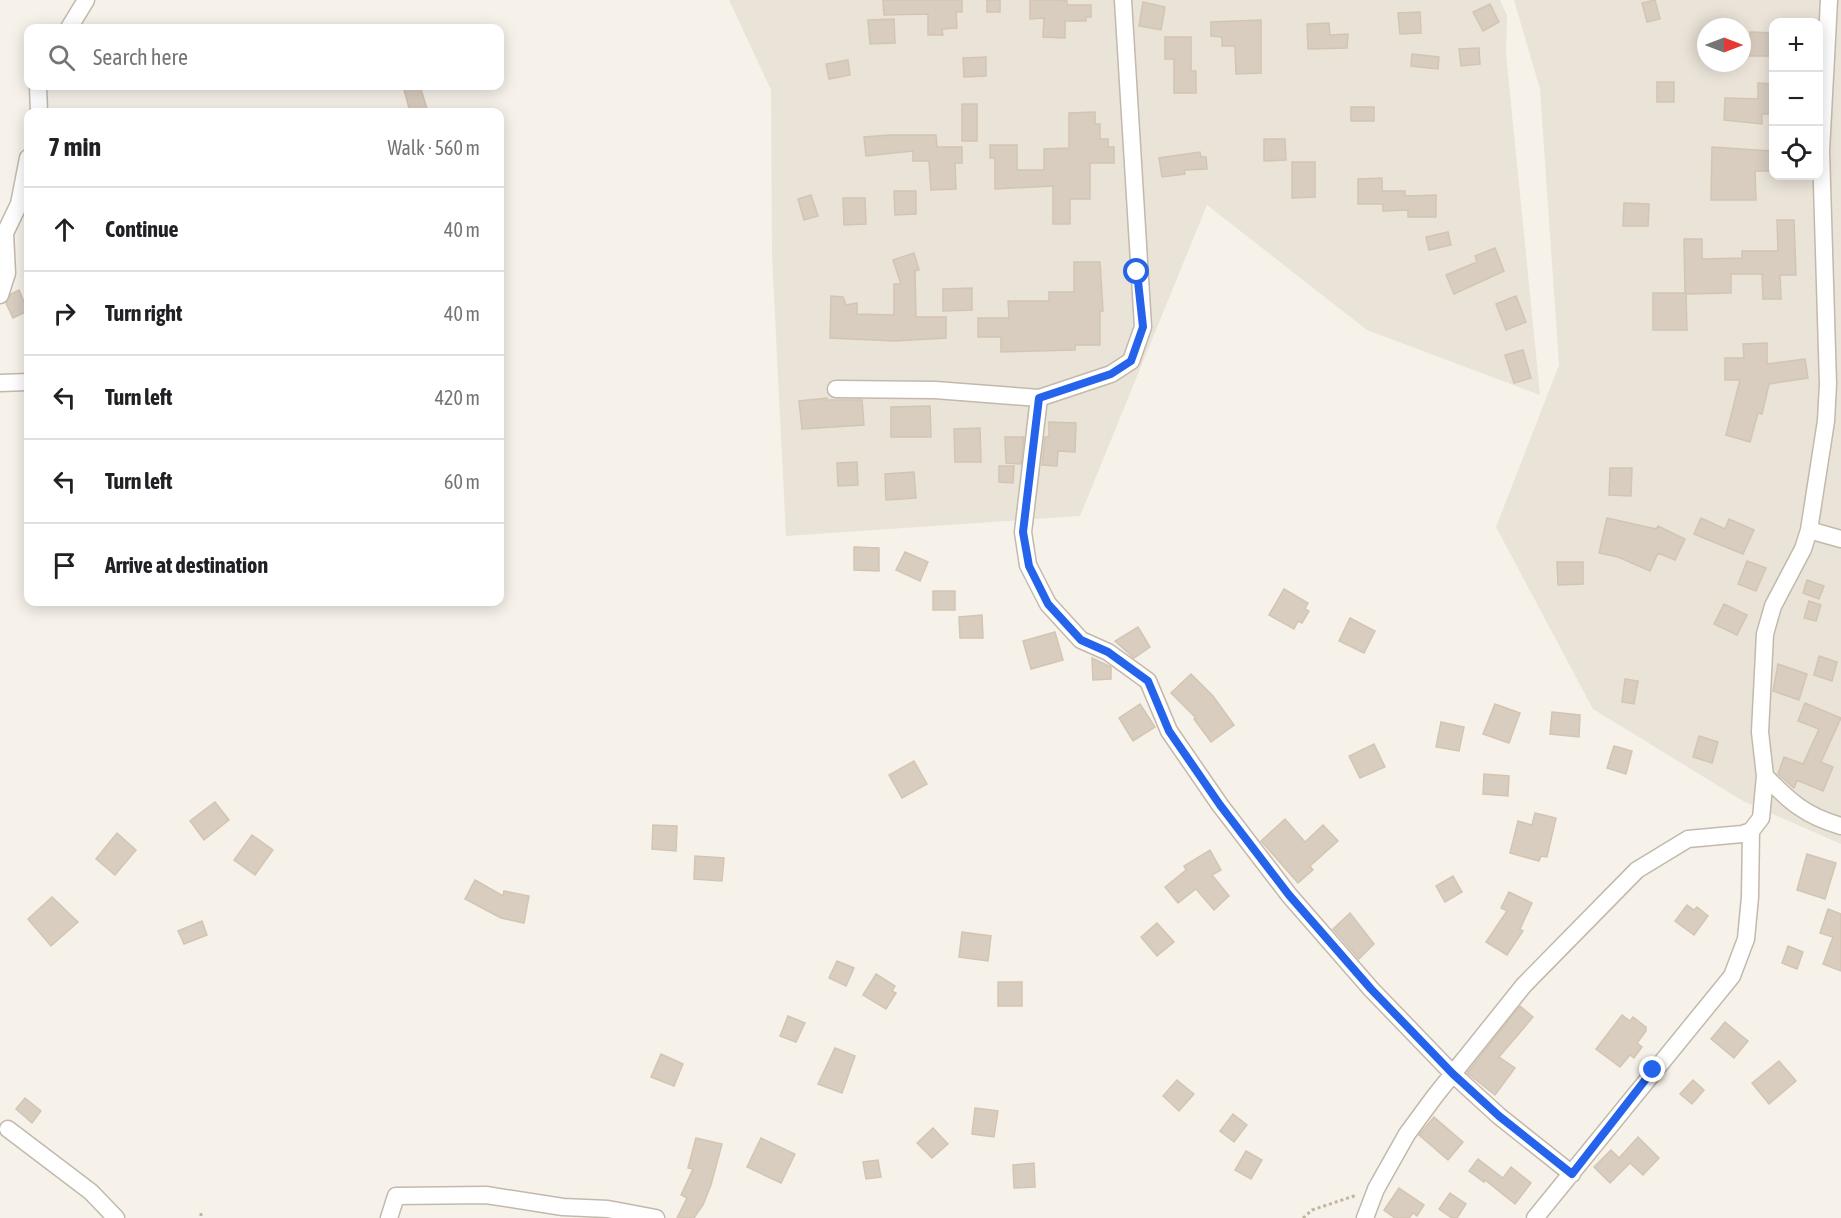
<!DOCTYPE html>
<meta charset="utf-8">
<style>
body{margin:0;font-family:"Asap Condensed",sans-serif;background:#f6f6f6;color:#202124}
.controls{position:absolute;right:18px;top:18px;display:grid;overflow:hidden;border-radius:12px;box-shadow:0 3px 15px #0003}
.controls button{width:54px;height:54px;display:grid;place-items:center;padding:0;border:0;border-bottom:2px solid #e0e0e0;background:#fff;color:#202124;font:30px sans-serif}
.compass{position:absolute;left:1697px;top:18px;width:54px;height:54px;border-radius:50%;background:#fff;box-shadow:0 3px 15px #0003;rotate:90deg}
.stop{position:absolute;width:18px;height:18px;margin:-14px;border:4px solid #2563eb;border-radius:50%;background:#fff}
.stop.end{background:#2563eb;border-color:#fff;box-shadow:0 2px 6px #0008}
.list{margin:0;padding:0;list-style:none}
h2{display:flex;justify-content:space-between;align-items:center;height:78px;margin:0;padding:0 24px;font-size:26px}
h2 small{font-size:20px;font-weight:400;color:#757577}
.list li{display:grid;grid-template-columns:39px 1fr auto;gap:18px;align-items:center;box-sizing:border-box;height:84px;padding:0 24px;border-top:2px solid #e0e0e0}
.list b{display:block;font-size:22px;white-space:nowrap}
.list em{font-size:20px;font-style:normal;color:#757577}
.icon{flex:none;width:33px;height:33px;fill:none;stroke:currentColor;stroke-width:2;stroke-linecap:round;stroke-linejoin:round}
.map{position:relative;flex:none;width:1841px;height:1218px;overflow:hidden}
.search{position:absolute;background:#fff;box-shadow:0 3px 15px #0003;left:24px;top:24px;width:480px;height:66px;display:flex;align-items:center;gap:15px;box-sizing:border-box;padding:0 21px;border-radius:12px;color:#757577;font-size:22px}
.panel{position:absolute;background:#fff;box-shadow:0 3px 15px #0003;left:24px;top:108px;width:480px;height:498px;border-radius:12px}
.map>svg:first-child{display:block}
.residential{fill:#eae3d8;fill-rule:evenodd}
.building{fill:#d8cdbf;stroke:#d3c5b2;stroke-width:1.5}
.lines{fill:none;stroke-linecap:round;stroke-linejoin:round}
.minor-casing{stroke:#c2b9ac;stroke-width:19}
.path{stroke:#c4b49d;stroke-width:3;stroke-dasharray:3 3;stroke-linecap:butt}
.minor{stroke:#fff;stroke-width:16}
.route{stroke:#2563eb;stroke-width:8}
</style>
<div class="map">
<svg width="1841" height="1218" viewBox="0 0 1841 1218">
<rect width="100%" height="100%" fill="#f6f2ea"/>
<!-- residential -->
<path class="residential" d="M729,0H1500L1507,15L1506,54L1540,395L1367,330L1207,205L1080,516L786,536L772,257L771,90Z
M1514,0H1841V844L1743,801L1593,709L1496,527L1559,365L1540,89ZM1774,22H1818V176H1774ZM1706,27H1742V63H1706Z"/>
<!-- building -->
<path class="building" d="M883,0H962V12H956L957,28L942,29L943,35H928V14L884,15Z
M987,0H1000V12H987Z
M1030,0H1058L1067,1V5H1091V17H1086V21H1065V38L1043,37L1044,18L1030,19Z
M1655,0L1660,19L1647,22L1642,3Z
M1143,2L1165,7L1161,30L1139,26Z
M1490,4L1499,22L1483,31L1473,12Z
M1420,12L1421,33L1400,34L1398,13Z
M894,19L895,43L870,44L868,20Z
M1261,20V73L1236,74L1235,46H1222V37L1211,36V22Z
M1329,23L1330,35L1348,34L1347,48L1308,49L1307,24Z
M1750,32L1773,33V56H1749Z
M1165,37H1191V71H1196V93H1174V59H1165Z
M1479,48L1480,64L1461,66L1459,49Z
M1412,54L1439,57L1438,69L1411,66Z
M986,57V76L964,77L963,58Z
M848,60L850,75L829,79L826,64Z
M1657,82H1674V102H1657Z
M1758,83L1773,84V114H1762V124L1724,120L1725,98L1758,99Z
M403,86H420L428,112H410Z
M962,104H977V141H962Z
M1351,107H1374V121H1351Z
M1095,112V124H1100V139H1108V147H1114V163H1090V199H1070V224H1053V186L995,189V158H990V145H1017V170H1044V149L1069,148V113Z
M890,135H936L937,147H962V163H955L956,189L931,190L929,161H913V151L866,156L864,137Z
M1264,139H1285L1286,160L1264,161Z
M1712,147L1771,151V171H1755L1756,200H1711Z
M1200,152L1201,157H1206L1207,169L1184,170L1185,174L1162,177L1159,158Z
M1292,162H1315V197L1292,198Z
M1382,178V191H1405V196L1436,195V217H1408V210L1383,211V204H1358V179Z
M894,191H916V214L895,215Z
M811,195L818,216L804,220L798,199Z
M843,198H865L866,224L844,225Z
M1624,203L1649,204L1648,226H1623Z
M1777,220H1794L1796,275H1780L1781,299H1763L1762,274H1731V293L1686,294L1687,330H1653V293H1685L1684,239H1702V259L1742,258V251H1778Z
M1448,232L1451,245L1429,250L1426,237Z
M1495,248L1504,271L1454,294L1446,275L1477,262L1475,256Z
M914,253L919,270L915,271L916,317H946V338L895,341L830,338L831,296L843,297L846,305L857,303V314L894,315V284H901L893,260Z
M1074,262H1100L1103,311H1100V345H1075V350L1001,352V337H978V318H1009L1008,301H1049V292H1074Z
M972,288V310L943,311V289Z
M19,290L28,311L13,318L6,303L11,294Z
M1516,296L1526,322L1506,330L1496,304Z
M1767,343V364L1805,359L1808,378L1769,384L1762,414L1758,413L1750,442L1726,435L1740,380H1725V358H1744L1743,344Z
M1523,350L1531,378L1514,383L1505,355Z
M827,398V400H862L864,425L802,429L799,401Z
M930,406L931,437H891V407Z
M1049,422L1076,423L1075,452L1058,451L1057,466L1042,465L1045,437H1049Z
M980,428L981,462H955L954,429Z
M1005,437H1024L1021,464L1006,463Z
M857,462L858,485L838,486L837,463Z
M999,466H1014L1013,483L999,482Z
M1610,468H1632L1631,496L1609,495Z
M914,472L916,498L886,500L885,474Z
M1607,518L1656,529L1658,526L1685,539L1675,560L1658,553L1650,571L1618,557L1599,553Z
M1701,518L1725,529L1729,519L1754,530L1743,554L1694,534Z
M854,547L879,548V571L854,570Z
M905,552L928,562L920,581L896,570Z
M1747,561L1766,568L1756,591L1738,584Z
M1557,562H1583V584L1558,585Z
M1807,580L1824,586L1819,599L1803,593Z
M1284,589L1308,603L1305,609L1309,611L1302,623L1298,621L1294,629L1269,615Z
M933,591H955V610H933Z
M1809,601L1821,605L1816,621L1804,618Z
M1724,604L1747,615L1737,635L1714,624Z
M982,615L983,638H960L959,617Z
M1350,618L1375,631L1364,653L1339,641Z
M1138,627L1150,647L1134,658L1115,641Z
M1055,632L1063,660L1031,669L1023,641Z
M1819,656L1837,662L1832,681L1814,675Z
M1092,658L1111,667V679L1093,680Z
M1778,664L1807,674L1799,700L1773,691Z
M1191,674L1213,696L1234,725L1211,742L1194,719L1196,718L1171,693Z
M1625,679L1638,681L1634,704L1622,702Z
M1805,703L1841,718L1821,762L1833,767L1823,791L1797,780L1794,788L1778,774L1784,757L1803,764L1819,729L1798,721Z
M1140,704L1155,727L1133,741L1119,718Z
M1495,704L1520,713L1509,743L1483,734Z
M1552,712L1580,715L1579,737L1550,734Z
M1441,722L1464,727L1459,751L1436,747Z
M1699,736L1718,742L1712,763L1693,757Z
M1374,744L1385,767L1360,778L1349,756Z
M1614,746L1632,751L1626,774L1607,768Z
M914,761L927,784L902,798L889,775Z
M1484,774L1509,776L1508,796L1483,794Z
M215,802L229,820L204,840L190,821Z
M1535,813L1556,818L1547,857L1541,856L1539,861L1510,853L1518,821L1532,825Z
M1285,819L1305,842L1323,825L1338,841L1310,866L1313,870L1298,883L1261,841Z
M653,825L677,826L676,851L652,849Z
M117,833L136,850L115,875L96,859Z
M252,835L273,850L255,875L234,860Z
M1210,850L1221,870L1212,875L1229,896L1214,910L1196,889L1178,903L1165,887L1186,870L1184,866Z
M1807,854L1836,863L1825,899L1797,890Z
M695,856L724,858L722,881L694,879Z
M1453,876L1462,892L1445,902L1436,886Z
M475,880L503,896L504,891L529,896L524,923L501,918L465,899Z
M1509,892L1532,903L1520,929L1523,931L1507,955L1486,942L1507,911L1501,908Z
M52,897L78,922L51,946L28,919Z
M1687,905L1694,910L1697,907L1708,916L1694,935L1675,921Z
M1828,909L1841,914V971L1823,964L1833,937L1820,933Z
M1350,913L1374,944L1359,959L1333,929Z
M202,921L207,935L184,944L178,931Z
M1157,923L1174,942L1157,956L1141,937Z
M962,932L991,936L988,961L959,957Z
M1788,946L1803,952L1797,969L1782,963Z
M837,961L854,968L846,986L829,978Z
M876,974L895,986L892,991L896,993L886,1009L863,995Z
M998,982H1022V1006H998Z
M1520,1006L1533,1017L1499,1057L1515,1068L1495,1095L1467,1073Z
M1622,1015L1630,1021L1633,1017L1646,1027V1031L1637,1043L1642,1047L1634,1058L1630,1055L1620,1067L1596,1049Z
M788,1016L805,1023L796,1042L780,1036Z
M1725,1022L1748,1041L1734,1058L1711,1039Z
M835,1048L855,1056L842,1093L818,1084Z
M661,1054L683,1064L674,1086L651,1077Z
M1779,1061L1796,1081L1769,1104L1752,1083Z
M1177,1080L1194,1094L1179,1111L1163,1096Z
M1693,1080L1704,1090L1692,1104L1680,1094Z
M25,1098L41,1111L32,1123L16,1109Z
M975,1108L998,1111L994,1137L972,1134Z
M1233,1114L1247,1125L1234,1142L1220,1131Z
M1434,1117L1463,1142L1448,1160L1419,1135Z
M933,1128L948,1144L932,1158L917,1143Z
M1638,1137L1659,1158L1643,1175L1630,1163L1610,1183L1594,1167L1611,1150L1619,1158Z
M696,1138L722,1144L711,1185L703,1205L694,1218H677L687,1198L681,1195L693,1169L688,1168Z
M761,1138L795,1154L781,1183L747,1167Z
M1246,1151L1262,1160L1251,1179L1235,1170Z
M1478,1159L1503,1178L1511,1167L1531,1183L1515,1204L1485,1180L1484,1182L1469,1171Z
M878,1160L881,1177L866,1179L863,1162Z
M1034,1163L1035,1187L1014,1188L1013,1165Z
M1399,1188L1424,1205L1417,1216L1413,1213L1409,1218H1395L1384,1210Z
M1450,1193L1466,1204L1457,1218H1452L1439,1209Z"/>
<g class="lines">
<!-- minor casing -->
<g class="minor-casing">
<path id="minor" d="M69,28L86,0
M38,86L39,112
M0,295L7,273L5,233L19,204L28,158
M0,383L28,382
M836,389L935,390L1039,398L1111,374L1131,361L1143,327L1123,0
M1039,398L1023,532L1028,565L1048,604L1081,640L1108,652L1148,681L1169,731L1220,805L1289,895L1371,989L1453,1074L1499,1116L1572,1174
M1809,530L1841,539
M1765,776C1790,802 1806,816 1841,826
M8,1129L91,1192L116,1218
M389,1218L396,1196L486,1195L563,1207L608,1209L656,1218
M1365,1218L1376,1189L1407,1134L1435,1096L1524,985L1637,870L1688,839L1742,834L1751,831L1761,818L1765,776L1760,732L1765,634L1773,606L1803,549L1809,530L1826,421L1828,384L1821,151L1829,0
M1535,1218L1732,976L1746,939L1750,897L1751,831"/>
</g>
<!-- path -->
<path class="path" d="M201,1213V1218
M1303,1218L1312,1210L1357,1195"/>
<!-- minor -->
<use href="#minor" class="minor"/>
</g>
<g class="lines">
<!-- route -->
<path class="route" d="M1137,272L1143,327L1131,361L1111,374L1039,398L1023,532L1029,566L1048,604L1081,640L1108,652L1148,681L1169,731L1220,805L1289,895L1371,989L1453,1074L1499,1116L1572,1174L1653,1070"/>
</g>
</svg>
<div class="controls">
<button>+</button>
<button>−</button>
<button><svg class="icon" aria-label="locate" viewBox="0 0 24 24"><circle cx="12" cy="12" r="6"/><path d="M12 2v4M12 18v4M2 12h4M18 12h4"/></svg></button>
</div>
<svg class="compass" viewBox="-18 -18 36 36"><path d="M0-13l5 13h-10z" fill="#e53935"/><path d="M0 13l5-13h-10z" fill="#757577"/></svg>
<div class="stop" style="left:1137px;top:272px"></div>
<div class="stop end" style="left:1653px;top:1070px"></div>
<div class="search"><svg class="icon" aria-label="search" viewBox="0 0 24 24"><circle cx="10" cy="10" r="6"/><path d="M15 15l6 6"/></svg>Search here</div>
<section class="panel">
<h2>7 min<small>Walk · 560 m</small></h2>
<ul class="list">
<li><svg class="icon" aria-label="ahead" viewBox="0 0 24 24"><path d="M12 20V5M6 11l6-6 6 6"/></svg><div><b>Continue</b></div><em>40 m</em></li>
<li><svg class="icon" aria-label="right" viewBox="0 0 24 24"><path d="M7 20v-9h11M14 6l5 5-5 5"/></svg><div><b>Turn right</b></div><em>40 m</em></li>
<li><svg class="icon" aria-label="left" viewBox="0 0 24 24"><path d="M17 20v-9H6M10 6l-5 5 5 5"/></svg><div><b>Turn left</b></div><em>420 m</em></li>
<li><svg class="icon" aria-label="left" viewBox="0 0 24 24"><path d="M17 20v-9H6M10 6l-5 5 5 5"/></svg><div><b>Turn left</b></div><em>60 m</em></li>
<li><svg class="icon" aria-label="arrive" viewBox="0 0 24 24"><path d="M6 21V4h12l-3 4 3 4H6"/></svg><div><b>Arrive at destination</b></div></li>
</ul>
</section>
</div>
